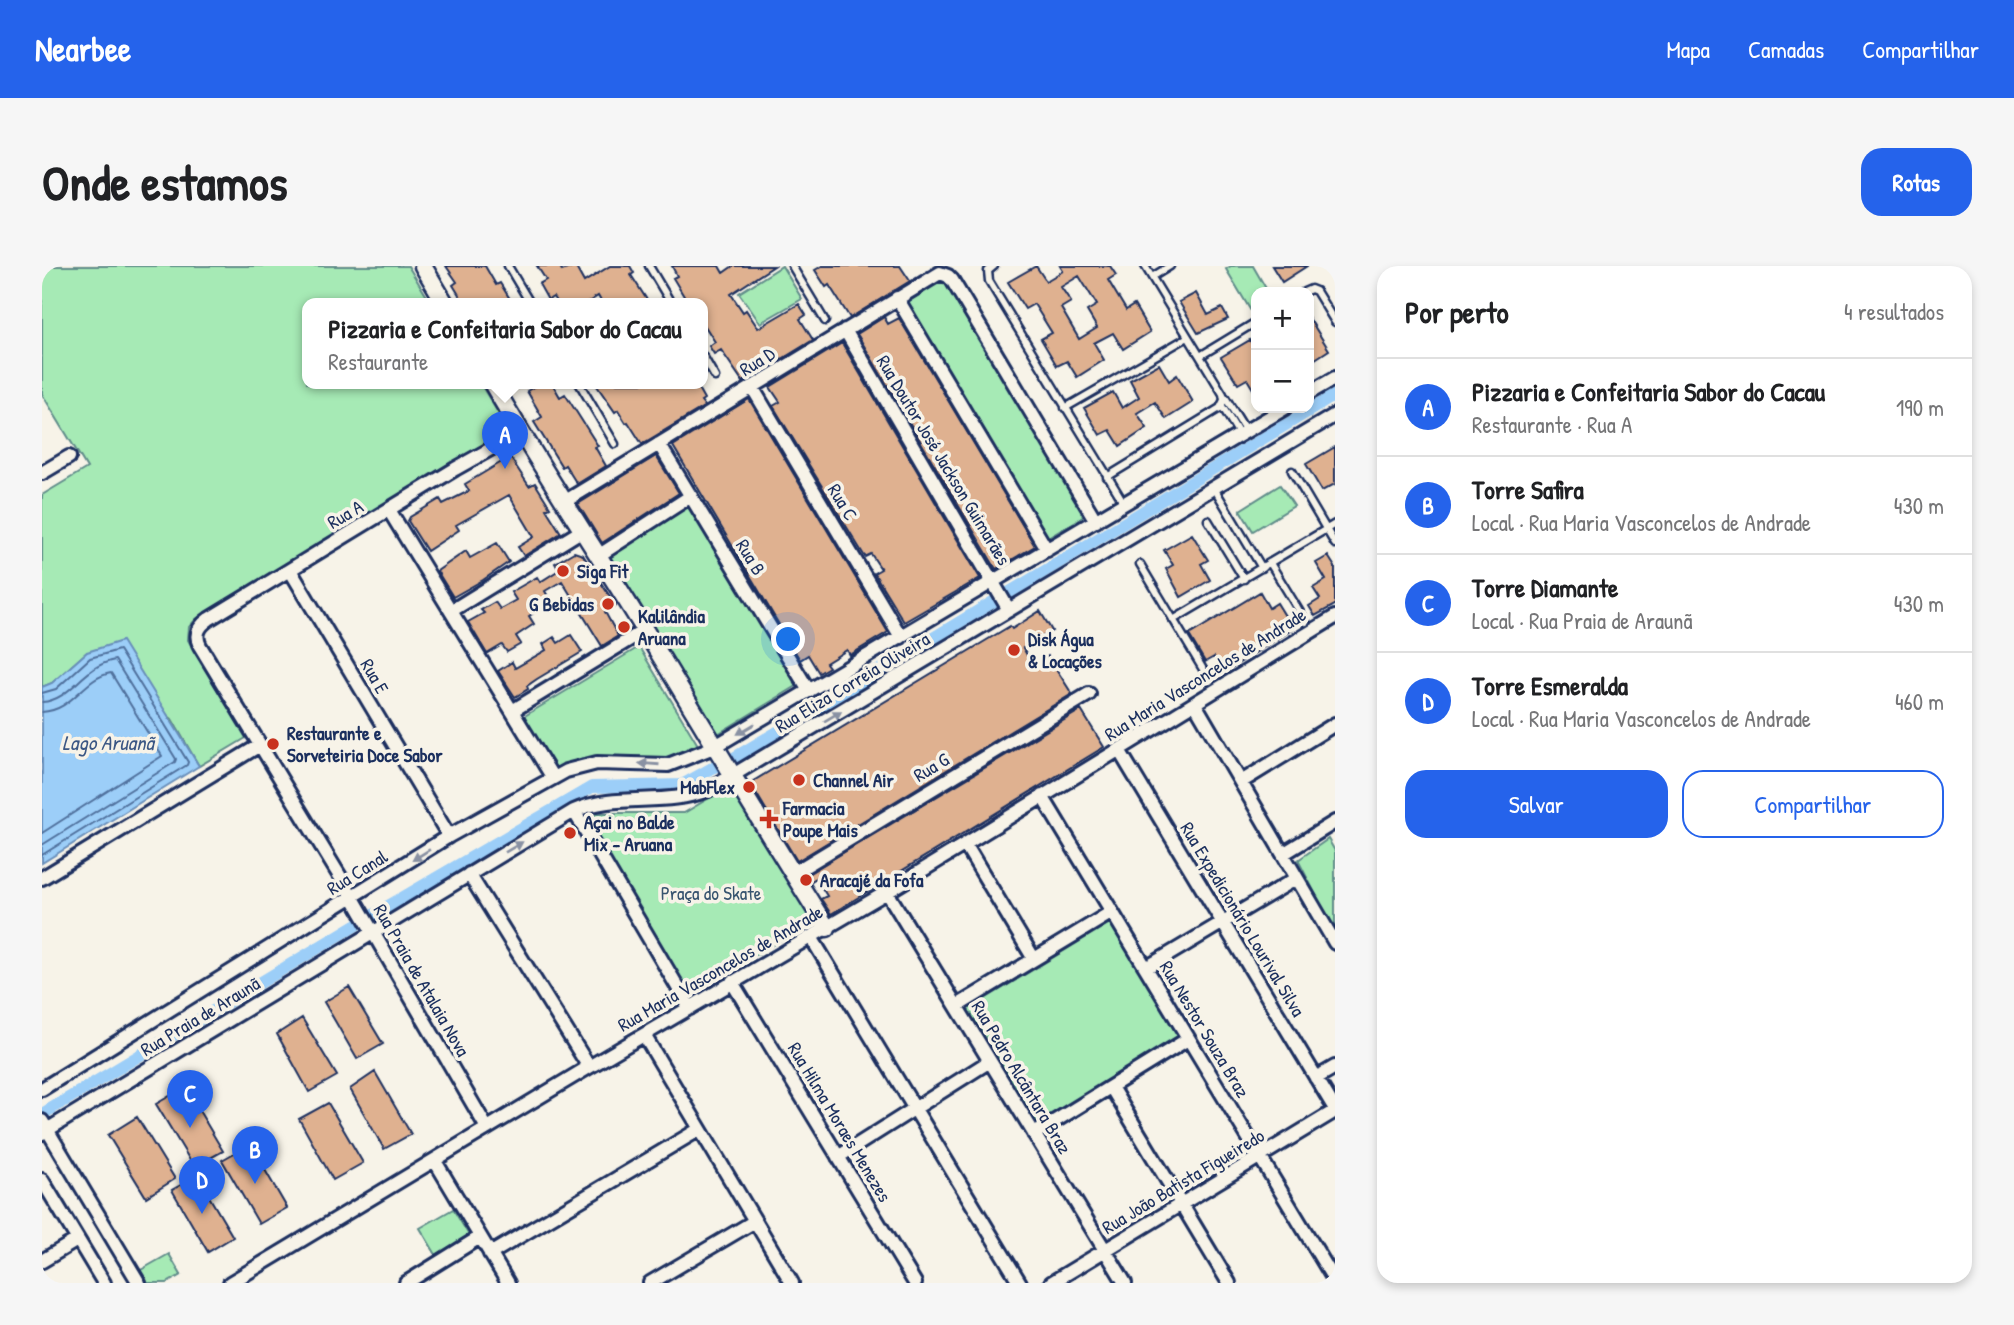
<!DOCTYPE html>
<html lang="pt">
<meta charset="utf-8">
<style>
body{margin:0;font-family:"Patrick Hand",sans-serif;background:#f6f6f6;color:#202124}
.controls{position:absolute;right:21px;top:21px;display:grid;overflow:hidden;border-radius:14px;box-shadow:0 4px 10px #0003}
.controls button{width:63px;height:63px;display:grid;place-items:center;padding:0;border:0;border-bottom:2px solid #e0e0e0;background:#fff;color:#202124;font:35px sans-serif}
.you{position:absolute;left:747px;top:374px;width:24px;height:24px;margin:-18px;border:5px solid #fff;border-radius:50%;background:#1a73e8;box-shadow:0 0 0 10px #1a73e833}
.badge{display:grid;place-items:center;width:46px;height:46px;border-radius:50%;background:#2563eb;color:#fff;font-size:23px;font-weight:700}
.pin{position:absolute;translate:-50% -58px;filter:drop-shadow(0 2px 4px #0008)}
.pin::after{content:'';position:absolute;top:37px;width:24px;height:21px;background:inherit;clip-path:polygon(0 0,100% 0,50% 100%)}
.popup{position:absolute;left:260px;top:32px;width:406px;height:91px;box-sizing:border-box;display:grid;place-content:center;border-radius:14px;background:#fff;filter:drop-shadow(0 2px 5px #0005);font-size:23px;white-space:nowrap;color:#757577}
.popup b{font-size:26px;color:#202124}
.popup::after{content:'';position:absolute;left:50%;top:100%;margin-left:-14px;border:14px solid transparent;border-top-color:#fff}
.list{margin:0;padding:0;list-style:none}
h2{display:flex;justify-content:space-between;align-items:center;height:91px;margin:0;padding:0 28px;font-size:30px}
h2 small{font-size:23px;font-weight:400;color:#757577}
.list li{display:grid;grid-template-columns:46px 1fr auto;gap:21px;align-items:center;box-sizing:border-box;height:98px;padding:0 28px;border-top:2px solid #e0e0e0}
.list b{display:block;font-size:26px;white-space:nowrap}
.list p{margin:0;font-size:23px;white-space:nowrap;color:#757577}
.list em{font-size:23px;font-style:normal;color:#757577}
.actions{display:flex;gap:14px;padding:21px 28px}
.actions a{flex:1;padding:16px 0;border:2px solid #2563eb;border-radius:21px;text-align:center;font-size:24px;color:#2563eb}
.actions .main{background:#2563eb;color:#fff}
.map{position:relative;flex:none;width:1293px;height:1017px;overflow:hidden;border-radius:21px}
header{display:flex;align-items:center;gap:42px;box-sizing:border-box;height:98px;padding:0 35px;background:#2563eb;color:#fff}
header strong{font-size:33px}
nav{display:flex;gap:38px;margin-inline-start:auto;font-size:24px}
.intro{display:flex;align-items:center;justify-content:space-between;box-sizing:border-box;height:168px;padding:0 42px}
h1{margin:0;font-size:49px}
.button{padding:18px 32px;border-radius:21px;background:#2563eb;color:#fff;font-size:24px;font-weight:700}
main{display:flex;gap:42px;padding:0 42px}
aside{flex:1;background:#fff;border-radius:21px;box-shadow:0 4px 10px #0003}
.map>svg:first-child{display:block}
.green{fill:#a6eab5;stroke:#608c8a;stroke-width:2}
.water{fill:#9ccef8;stroke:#688eba;stroke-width:2}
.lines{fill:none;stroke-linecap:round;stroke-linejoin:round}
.shore{stroke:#4f6f9c;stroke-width:2}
.canal{stroke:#9ccef8;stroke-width:12}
.building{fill:#dfb190;stroke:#1b2f5e;stroke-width:2;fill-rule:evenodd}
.service-casing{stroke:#1b2f5e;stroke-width:11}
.minor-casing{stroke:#1b2f5e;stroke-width:18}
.tertiary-casing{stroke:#1b2f5e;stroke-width:21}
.service{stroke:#f7f3e8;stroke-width:6}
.minor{stroke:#f7f3e8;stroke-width:12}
.tertiary{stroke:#f7f3e8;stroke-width:16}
.oneway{fill:#8991a3}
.poi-dot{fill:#c8321e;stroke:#f7f3e8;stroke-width:2.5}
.labels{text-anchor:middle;stroke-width:7;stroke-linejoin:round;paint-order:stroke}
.street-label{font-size:19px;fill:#1b2f5e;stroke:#f7f3e8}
.poi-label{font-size:19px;font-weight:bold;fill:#1b2f5e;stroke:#f7f3e8;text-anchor:start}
.park-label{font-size:19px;fill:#37546f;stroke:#f7f3e8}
.water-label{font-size:21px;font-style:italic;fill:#3b5784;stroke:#f7f3e8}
</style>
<header>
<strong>Nearbee</strong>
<nav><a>Mapa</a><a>Camadas</a><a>Compartilhar</a></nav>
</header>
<div class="intro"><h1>Onde estamos</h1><a class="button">Rotas</a></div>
<main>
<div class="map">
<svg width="1293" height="1017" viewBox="0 0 1293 1017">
<rect width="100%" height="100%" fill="#f7f3e8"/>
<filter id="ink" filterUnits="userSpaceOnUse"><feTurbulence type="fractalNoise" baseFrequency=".0143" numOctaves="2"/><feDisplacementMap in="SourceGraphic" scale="14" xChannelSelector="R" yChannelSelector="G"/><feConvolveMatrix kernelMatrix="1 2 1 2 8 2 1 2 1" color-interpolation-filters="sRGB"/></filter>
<g filter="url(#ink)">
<!-- green -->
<path class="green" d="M0,0H366L389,37H265V117H438L468,167L154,353L147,361L146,374L204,472L157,500L130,453L45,386L10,417L0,421V229L45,202L0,128Z
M740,0L760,33L718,57L697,27Z
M1189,0H1211L1226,26H1214V41L1209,45L1184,3Z
M903,10L1044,249L1004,273L863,34Z
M1238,219L1252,240L1211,265L1198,244Z
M649,237L758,418L674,469L565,288Z
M597,381L656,479L628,493L540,492L514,505L481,451Z
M689,524L771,655L647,728L544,554L556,547H642L679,525Z
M1286,573L1293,585V666L1256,594Z
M1068,657L1139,773L994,860L923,745Z
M411,943L428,971L396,992L378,962Z
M127,988L139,1009L125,1017H105L97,1005Z"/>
<!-- water -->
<path class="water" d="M80,375L157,500L0,597V421L10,417L45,386Z"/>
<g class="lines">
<!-- shore -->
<path class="shore" d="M0,427L14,423L48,392L77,384L146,496L145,499L0,589
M0,436C30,434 40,400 73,394L134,493L133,496L0,579
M0,446C31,445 41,412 69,407L120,490L0,567"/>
<!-- canal -->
<path class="canal" d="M968,326L1293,129
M692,492L951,336
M331,649L550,521L640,519L672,501
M2,847L314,659"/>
</g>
<!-- building -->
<path class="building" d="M404,0H443L454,19L458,17L468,33L461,37H422L411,19L415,16Z
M495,0H518L520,5L533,0L542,16L568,0H588L592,7L589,9L607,37H560L556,30L545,37H515L511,31L506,34L497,18L504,14Z
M630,0H677L681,7L691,0H732L689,28L701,46L704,44L716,62L757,38L764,49L758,53L771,74L740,93L738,91L701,116L679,84L672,88L667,80L673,76L661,57V37H646L631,12L635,10Z
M780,0H858L868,15L808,52L787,19L784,21L773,4Z
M994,0L1004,15L1021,5L1018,0H1068L1074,9L1066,14L1084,44L1092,39L1108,66L1081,83L1071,67L1052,77L1062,94L1035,111L1025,95L1015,100L999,73L1010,67L992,38L983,43L966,16ZM1037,10L1055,39L1045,45L1055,62L1037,73L1019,42L1029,36L1019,21Z
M1230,0H1265L1240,16Z
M1154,27L1166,49L1180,42L1186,53L1156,67L1137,36Z
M842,51L846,58L857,52L993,280L954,303L815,68Z
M1267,52L1287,84L1267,97Z
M1208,74L1214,85V128L1205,113L1196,118L1179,91Z
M800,77L938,312L862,356L832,307L839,303L829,288L823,291L731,140L738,136L728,121Z
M1117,98L1127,115L1135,109L1151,136L1124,153L1113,136L1095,147L1105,162L1078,180L1068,164L1058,169L1042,142L1071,126L1080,142L1097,131L1088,114Z
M498,117H510L518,131L523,128L556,180L553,181L564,200L535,218L523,199L520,201L492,156L500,151L485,125Z
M553,117H653L662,133L659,135L663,140L600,178L586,156L584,157L576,144L573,146Z
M707,133L846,366L808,389L805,384L784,397L787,401L777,407L766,389L758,394L631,180Z
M1293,181V218L1280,225L1264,198Z
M614,190L637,227L560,277L536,238Z
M468,191L487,220L493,217L508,241L504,243L519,267L482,290L476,281L492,271L467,229L414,259L417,264L385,285L366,255L368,251L398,233L401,238L427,225L423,218Z
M1150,268L1166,294L1159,298L1168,314L1139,331L1124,303L1131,299L1122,284Z
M455,277L467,296L441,314L411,331L395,305L424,285L428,292Z
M532,286L541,289L574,340L563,346L576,370L560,380L520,315L503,325L509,336L487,350L492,358L474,370L479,378L465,386L460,379L445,388L426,356L442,347L439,344L453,336L458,343L474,334L469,326L495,311L498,316L517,304L513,297Z
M1286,290L1293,301V339L1273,350L1267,340L1278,333L1271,322L1284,314L1274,297Z
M1218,326L1227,342L1235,337L1251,363L1181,407L1172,391L1163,396L1147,369Z
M998,345L1010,365L981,382L991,399L1006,390L1030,428L755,595L708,517L968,360L970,363Z
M529,369L540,386L495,413L485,420L486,423L473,431L456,405L470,396L473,402L504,384L501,378L512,371L516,377Z
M1039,444L1062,481L789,648L779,633L785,630L774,612L768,616L764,609Z
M307,721L341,778L315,793L282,736Z
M260,752L295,810L267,826L235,768Z
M333,806L369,868L342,883L308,823Z
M143,821L181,885L152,901L114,838Z
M286,837L321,897L291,914L257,853Z
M95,851L133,913L104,931L66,869Z
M208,878L245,942L217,958L180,894Z
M155,910L191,971L166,986L130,924Z"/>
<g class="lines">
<!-- service casing -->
<g class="service-casing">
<path id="service" d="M466,0L488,37
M607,0L629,37
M750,0L783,55
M952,0L946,5L947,15L1082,237
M1110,11L1128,0
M1262,26L1269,23L1274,25L1293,56
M661,90L673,111
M1158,90L1214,56
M537,117L573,178
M1183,131L1204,165
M1180,140L1197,168
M1023,142L1146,71
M1250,205L1293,278
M1065,211L1178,142L1182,134L1181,128L1103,0
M1172,222L1220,302
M1166,254L1202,313
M1228,297L1264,356
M1098,298L1168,415
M1131,354L1293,258"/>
</g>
<!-- minor casing -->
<g class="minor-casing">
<path id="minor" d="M855,32L1005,284
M803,64L967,344
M710,121L859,371
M1267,127L1293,112
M617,178L767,425
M0,207L27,191
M522,236L898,7L906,10L910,14L1054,255
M347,244L511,512
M556,290L649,230
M248,304L407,570
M409,345L539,265
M1153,438L1293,677
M470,445L603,364
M1077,484L1293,843
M1199,516L1293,458
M1000,530L1293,1015
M532,545L648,742
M923,578L992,693
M1241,588L1293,556
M427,608L547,801
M750,608L1047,428
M0,612L218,479
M845,626L1083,1017
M769,671L978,1017
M1104,702L1255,612
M690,716L873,1017
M915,740L1070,646
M602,769L750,1017
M1274,812L1293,801
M1069,821L1187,1017
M0,823L407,570L524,505L555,497L626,499L672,481L1243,142
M0,855L97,1017
M445,862L311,632L158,380C152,368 157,360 167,353L413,203L479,166
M0,867L532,545C574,526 622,541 666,524L1293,149
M992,868L1146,773
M796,891L948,795
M393,895L466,1017
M0,914L62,1017
M448,988L658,863
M0,995L35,974
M188,1017L547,801L845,626L1293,351
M364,1017L438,971
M608,1017L713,955
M1009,1017L1293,845"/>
</g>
<!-- tertiary casing -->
<g class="tertiary-casing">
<path id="tertiary" d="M381,0L403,37
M450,117C499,202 553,283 604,366C664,465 723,564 785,662"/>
</g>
<!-- service -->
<use href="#service" class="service"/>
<!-- minor -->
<use href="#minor" class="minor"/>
<!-- tertiary -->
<use href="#tertiary" class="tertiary"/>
</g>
<!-- one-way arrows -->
<defs><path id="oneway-solid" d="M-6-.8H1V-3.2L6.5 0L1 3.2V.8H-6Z" transform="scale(1.75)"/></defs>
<g class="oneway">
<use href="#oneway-solid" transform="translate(791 450) rotate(-31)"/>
<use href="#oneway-solid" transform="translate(704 463) rotate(149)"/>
<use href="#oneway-solid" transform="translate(607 498) rotate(-176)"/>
<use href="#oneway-solid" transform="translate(472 581) rotate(-31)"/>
<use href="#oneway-solid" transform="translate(379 589) rotate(148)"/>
</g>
</g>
<!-- markers -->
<g class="poi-dot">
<circle cx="521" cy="305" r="7"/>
<circle cx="566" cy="338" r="7"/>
<circle cx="582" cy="361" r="7"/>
<circle cx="972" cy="384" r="7"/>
<circle cx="231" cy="478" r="7"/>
<circle cx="757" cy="514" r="7"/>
<circle cx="707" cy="521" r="7"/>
<path d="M723.5 542.5h7v7h7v7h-7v7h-7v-7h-7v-7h7z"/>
<circle cx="528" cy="567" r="7"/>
<circle cx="764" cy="614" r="7"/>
</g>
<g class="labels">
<!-- street labels -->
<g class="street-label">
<text transform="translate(715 95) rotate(-32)" y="7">Rua D</text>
<text transform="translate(902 194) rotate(59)" y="7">Rua Doutor José Jackson Guimarães</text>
<text transform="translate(801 236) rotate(59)" y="7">Rua C</text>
<text transform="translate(303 248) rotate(-31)" y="7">Rua A</text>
<text transform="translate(709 291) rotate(59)" y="7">Rua B</text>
<text transform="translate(1163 408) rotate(-32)" y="7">Rua Maria Vasconcelos de Andrade</text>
<text transform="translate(333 410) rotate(60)" y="7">Rua E</text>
<text transform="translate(810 416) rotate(-31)" y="7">Rua Eliza Correia Oliveira</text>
<text transform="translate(889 501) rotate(-31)" y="7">Rua G</text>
<text transform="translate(315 606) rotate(-32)" y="7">Rua Canal</text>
<text transform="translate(1201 653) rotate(59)" y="7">Rua Expedicionário Lourival Silva</text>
<text transform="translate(678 702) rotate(-30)" y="7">Rua Maria Vasconcelos de Andrade</text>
<text transform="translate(380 714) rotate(60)" y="7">Rua Praia de Atalaia Nova</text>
<text transform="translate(158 750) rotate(-31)" y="7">Rua Praia de Araunã</text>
<text transform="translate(1163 763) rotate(59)" y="7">Rua Nestor Souza Braz</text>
<text transform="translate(980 811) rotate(59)" y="7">Rua Pedro Alcântara Braz</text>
<text transform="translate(798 856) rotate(59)" y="7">Rua Hilma Moraes Menezes</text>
<text transform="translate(1141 915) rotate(-31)" y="7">Rua João Batista Figueiredo</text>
</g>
<!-- poi labels -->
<g class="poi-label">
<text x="535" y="312">Siga Fit</text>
<text x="552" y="345" text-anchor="end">G Bebidas</text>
<text x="596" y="357">Kalilândia<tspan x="596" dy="22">Aruana</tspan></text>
<text x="986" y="380">Disk Água<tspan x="986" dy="22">&amp; Locações</tspan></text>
<text x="245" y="474">Restaurante e<tspan x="245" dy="22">Sorveteiria Doce Sabor</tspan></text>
<text x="771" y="521">Channel Air</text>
<text x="693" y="528" text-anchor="end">MabFlex</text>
<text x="741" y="549">Farmacia<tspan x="741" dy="22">Poupe Mais</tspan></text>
<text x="542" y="563">Açai no Balde<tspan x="542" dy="22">Mix - Aruana</tspan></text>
<text x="778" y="621">Aracajé da Fofa</text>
</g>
<!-- park labels -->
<g class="park-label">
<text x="669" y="634">Praça do Skate</text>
</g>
<!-- water labels -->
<g class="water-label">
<text x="66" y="484">Lago Aruanã</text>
</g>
</g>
</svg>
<div class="controls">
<button>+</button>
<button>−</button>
</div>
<div class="you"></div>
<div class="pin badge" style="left:463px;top:203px">A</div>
<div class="popup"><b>Pizzaria e Confeitaria Sabor do Cacau</b>Restaurante</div>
<div class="pin badge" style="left:213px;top:918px">B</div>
<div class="pin badge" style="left:148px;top:862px">C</div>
<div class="pin badge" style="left:160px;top:948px">D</div>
</div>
<aside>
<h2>Por perto<small>4 resultados</small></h2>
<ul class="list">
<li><span class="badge">A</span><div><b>Pizzaria e Confeitaria Sabor do Cacau</b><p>Restaurante · Rua A</p></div><em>190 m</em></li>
<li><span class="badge">B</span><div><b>Torre Safira</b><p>Local · Rua Maria Vasconcelos de Andrade</p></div><em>430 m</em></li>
<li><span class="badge">C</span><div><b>Torre Diamante</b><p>Local · Rua Praia de Araunã</p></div><em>430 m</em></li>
<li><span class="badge">D</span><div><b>Torre Esmeralda</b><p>Local · Rua Maria Vasconcelos de Andrade</p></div><em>460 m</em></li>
</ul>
<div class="actions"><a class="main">Salvar</a><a>Compartilhar</a></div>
</aside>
</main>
